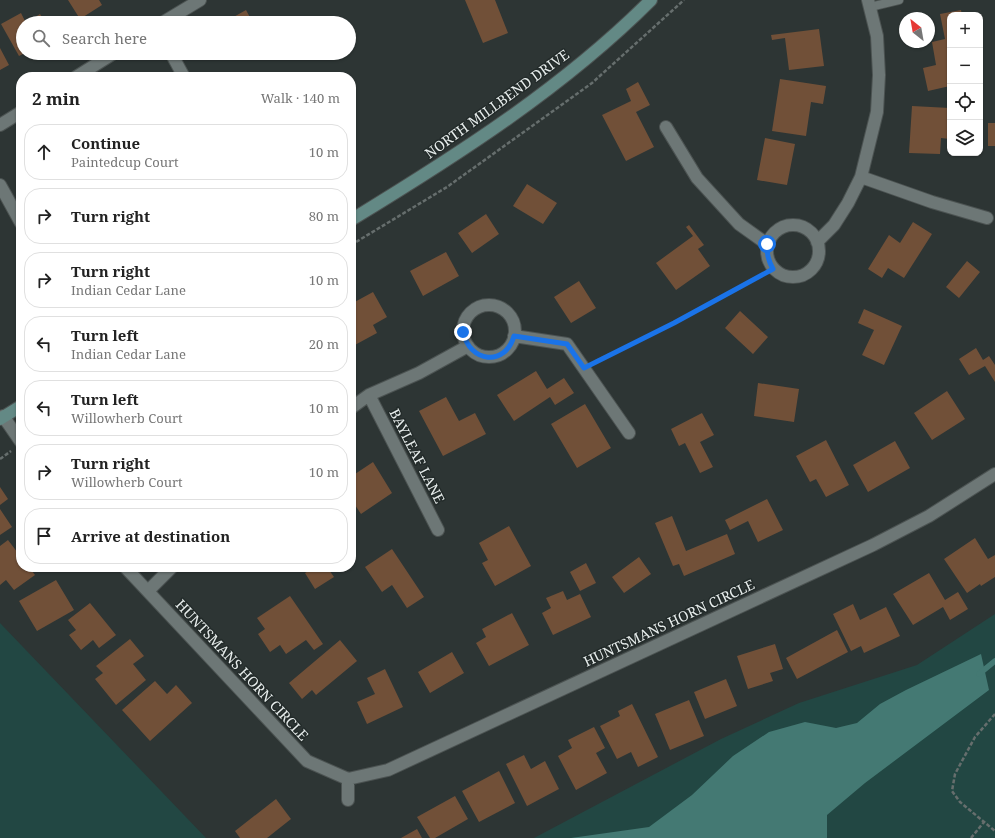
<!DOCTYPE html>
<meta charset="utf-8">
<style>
body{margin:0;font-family:"Noto Serif",serif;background:#f2f2f2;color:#222}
.controls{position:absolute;right:12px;top:12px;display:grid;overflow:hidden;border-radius:8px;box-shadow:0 1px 3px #0004}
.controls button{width:36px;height:36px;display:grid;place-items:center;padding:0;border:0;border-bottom:1px solid #e0e0e0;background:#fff;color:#222;font:20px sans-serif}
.compass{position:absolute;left:899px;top:12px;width:36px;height:36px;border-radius:50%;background:#fff;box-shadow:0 1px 3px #0004;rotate:329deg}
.stop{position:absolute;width:12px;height:12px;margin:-9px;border:3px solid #1a73e8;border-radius:50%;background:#fff}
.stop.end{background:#1a73e8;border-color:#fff;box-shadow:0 1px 4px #0008}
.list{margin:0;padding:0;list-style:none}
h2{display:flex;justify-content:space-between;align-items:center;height:52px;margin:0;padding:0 16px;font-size:17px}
h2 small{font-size:13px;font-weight:400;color:#767676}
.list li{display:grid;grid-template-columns:26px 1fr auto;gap:12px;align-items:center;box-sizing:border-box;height:56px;margin:0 8px 8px;padding:0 8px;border:1px solid #e0e0e0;border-radius:16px}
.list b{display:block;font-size:15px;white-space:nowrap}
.list p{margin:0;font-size:13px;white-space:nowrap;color:#767676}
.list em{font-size:13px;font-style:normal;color:#767676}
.icon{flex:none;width:22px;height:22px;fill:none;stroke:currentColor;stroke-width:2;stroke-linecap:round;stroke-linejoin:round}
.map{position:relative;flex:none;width:995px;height:838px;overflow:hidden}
.search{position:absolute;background:#fff;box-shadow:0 1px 3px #0004;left:16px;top:16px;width:340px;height:44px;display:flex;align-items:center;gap:10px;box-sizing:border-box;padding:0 14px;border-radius:22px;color:#767676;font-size:15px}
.panel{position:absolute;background:#fff;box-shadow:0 1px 3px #0004;left:16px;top:72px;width:340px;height:500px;border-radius:16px}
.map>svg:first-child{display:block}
.green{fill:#224743}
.water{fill:#447973}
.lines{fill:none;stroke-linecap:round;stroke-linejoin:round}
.stream{stroke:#447973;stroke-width:5.5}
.building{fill:#715038}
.lane-casing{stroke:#4c5352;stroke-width:10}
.street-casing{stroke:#4c5352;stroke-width:14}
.secondary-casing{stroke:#4c5352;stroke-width:14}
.path{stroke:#666e6d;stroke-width:2.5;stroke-dasharray:4 2;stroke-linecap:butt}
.lane{stroke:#6d7776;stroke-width:8}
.street{stroke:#6d7776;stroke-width:12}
.secondary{stroke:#638985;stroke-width:12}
.route{stroke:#1a73e8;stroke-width:5}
.labels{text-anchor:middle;stroke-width:3;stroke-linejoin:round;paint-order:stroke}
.street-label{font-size:14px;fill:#e7edec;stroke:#232b2a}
</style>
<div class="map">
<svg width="995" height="838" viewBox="0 0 995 838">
<rect width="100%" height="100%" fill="#2d3534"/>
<!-- green -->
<path class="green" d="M995,614V838H534L721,739L799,703L917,665Z
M0,623L206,838H0Z"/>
<!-- water -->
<path class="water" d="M981,654L989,690L865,783L827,815V838H571L649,827L692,795L733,756L769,732L805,722L836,728L857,723L880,704L906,690Z"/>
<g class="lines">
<!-- stream -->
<path class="stream" d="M979,674L995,661"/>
</g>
<!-- building -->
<path class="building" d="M68,0H99L102,5L80,19Z
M465,0H495L508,33L483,43Z
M246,10L253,23H223Z
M961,10L962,15H950V86L928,91L923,68L936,65L932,42L945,39L940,14Z
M21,13L26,23L40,14L45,22L53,18L56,23H23V54L19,56L1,24Z
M819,29L824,66L789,70L785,38L772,40L771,35Z
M0,48L9,65L0,70Z
M780,79L826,86L823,104L811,102L806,136L772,131Z
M638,82L650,105L636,112L654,147L626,161L602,115L631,101L626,89Z
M912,106L950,108V139L941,138L940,154L909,153Z
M988,123H995V146H988Z
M765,138L795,144L787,185L757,180Z
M527,184L557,203L543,224L513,206Z
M486,214L499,234L472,253L458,233Z
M913,222L932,234L904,278L888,268L882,278L868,269L889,235L900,243Z
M689,225L704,245L698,249L710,266L676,290L656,263L693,236L686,227Z
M446,252L459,276L423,296L410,271Z
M967,261L980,272L959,298L946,287Z
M579,281L596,308L571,323L554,297Z
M373,292L387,317L373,325L377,333L353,346L351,342V304Z
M864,309L902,326L884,365L862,355L874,330L858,323Z
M740,311L768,337L753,354L725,328Z
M976,348L983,360L989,356L995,365V382L985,366L969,375L959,359Z
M536,371L547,389L564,378L574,393L555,405L550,397L514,421L497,395Z
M758,383L799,389L794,422L754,416Z
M947,391L965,419L932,440L914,413Z
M446,397L459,421L475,413L486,434L443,456L419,411Z
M585,404L611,448L577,468L551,424Z
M702,413L714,435L700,442L713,467L700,473L685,443L679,446L671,429Z
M826,440L849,485L826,497L816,479L810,482L796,456Z
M895,441L910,468L868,492L853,465Z
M373,462L392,493L361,514L351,499V474L352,476Z
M0,487L8,499L0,505Z
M767,499L783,530L758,542L748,521L730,530L725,520Z
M0,509L12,527L0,535Z
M672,516L686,551L727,534L735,554L684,576L679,564L673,566L655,523Z
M509,526L531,566L495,586L482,563L488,560L479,543Z
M975,538L988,559L995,555V577L981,586L980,584L967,593L944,559Z
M8,540L21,557V567H29L35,575L14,590L6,580L0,585V546Z
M392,549L424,597L407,608L392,585L382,592L365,567Z
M639,557L651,574L624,593L612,577Z
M586,563L596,583L580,591L570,572Z
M315,567H327L334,577L315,589L305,573Z
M929,573L945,600L958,592L968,609L950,620L943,607L913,625L893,594Z
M56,580L74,610L37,631L19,601Z
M563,591L567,600L580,594L591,617L553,635L542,613L551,608L546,598Z
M290,596L323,644L314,650L306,640L286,654L280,645L270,652L258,634L265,629L257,618Z
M90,603L116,635L99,648L93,640L81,650L69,635L76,630L68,620Z
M853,604L860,620L886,607L900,636L864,653L861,646L851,651L833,614Z
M512,613L529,645L489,666L476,643L486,637L482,629Z
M837,630L848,652L797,679L786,658Z
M130,639L144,656L133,664L146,680L116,705L95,679L103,673L96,666Z
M340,640L357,661L316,695L312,690L302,699L289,683Z
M775,644L783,669L770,673L773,681L748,689L737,656Z
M452,652L464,673L430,693L418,672Z
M385,669L403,707L367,724L357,702L375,694L367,678Z
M726,679L737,706L705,719L694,692Z
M155,681L167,694L176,685L192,703L150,741L122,710Z
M689,700L704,736L670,750L655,714Z
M632,704L658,757L638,767L631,752L617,759L600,726L620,716L618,711Z
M594,727L605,748L596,753L607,773L576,790L558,756L572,748L568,740Z
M524,755L531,769L545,761L559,789L527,806L506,764Z
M499,771L515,803L479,822L462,791Z
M455,796L468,819L435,838H430L417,817Z
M276,799L291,819L267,838H240L235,831Z
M417,829L422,838H401Z"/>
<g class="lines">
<!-- lane casing -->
<g class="lane-casing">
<path id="lane" d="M870,7L899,0"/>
</g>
<!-- street casing -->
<g class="street-casing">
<path id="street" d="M162,23L200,0
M171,53L184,77
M76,77L114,53
M0,125L21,112
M666,127L697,178L739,224L767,244
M861,177L932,202L987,218
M0,185L21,223
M767 251a26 26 0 1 1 52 0a26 26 0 1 1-52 0Z
M817,242L834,225L848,203L861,177L877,112L879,75L877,36L868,0
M463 331a26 26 0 1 1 52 0a26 26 0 1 1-52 0Z
M514,336L567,344L629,433
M369,395L438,530
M351,408L369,395L419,373L468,346
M3,416L21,442
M125,567L307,761L348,779L388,770L873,545L929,516L995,474
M148,591L172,567
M348,779V800"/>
</g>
<!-- secondary casing -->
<g class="secondary-casing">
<path id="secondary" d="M351,220C456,156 563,88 651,0
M0,419L21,406"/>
</g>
<!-- path -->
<path class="path" d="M351,245L447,187L592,83L684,0
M596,361L674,323L773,269
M0,459L11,451
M995,714L975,737L955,774L952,791L960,802L995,831
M971,838L984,822"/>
<!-- lane -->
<use href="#lane" class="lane"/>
<!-- street -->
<use href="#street" class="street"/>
<!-- secondary -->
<use href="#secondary" class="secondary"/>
</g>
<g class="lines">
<!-- route -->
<path class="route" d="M463,332C470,363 505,367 514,336L567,344L584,368L674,323L773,269C768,260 767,254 767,244"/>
</g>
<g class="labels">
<!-- street labels -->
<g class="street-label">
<text transform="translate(497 104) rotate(-36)" y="5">NORTH MILLBEND DRIVE</text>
<text transform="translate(417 456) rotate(63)" y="5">BAYLEAF LANE</text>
<text transform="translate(669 623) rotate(-25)" y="5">HUNTSMANS HORN CIRCLE</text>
<text transform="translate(242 670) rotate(47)" y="5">HUNTSMANS HORN CIRCLE</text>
</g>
</g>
</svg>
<div class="controls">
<button>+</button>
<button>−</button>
<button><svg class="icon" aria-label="locate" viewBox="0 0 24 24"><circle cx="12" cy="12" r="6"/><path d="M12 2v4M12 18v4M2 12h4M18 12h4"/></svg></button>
<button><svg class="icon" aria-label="layers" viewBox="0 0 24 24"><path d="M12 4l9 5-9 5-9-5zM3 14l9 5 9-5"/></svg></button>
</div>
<svg class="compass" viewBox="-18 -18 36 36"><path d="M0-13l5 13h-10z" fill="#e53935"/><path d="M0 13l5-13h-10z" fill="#767676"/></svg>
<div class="stop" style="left:767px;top:244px"></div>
<div class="stop end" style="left:463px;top:332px"></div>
<div class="search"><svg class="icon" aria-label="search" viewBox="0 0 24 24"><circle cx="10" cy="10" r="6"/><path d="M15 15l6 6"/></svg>Search here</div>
<section class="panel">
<h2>2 min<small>Walk · 140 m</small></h2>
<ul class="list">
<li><svg class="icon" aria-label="ahead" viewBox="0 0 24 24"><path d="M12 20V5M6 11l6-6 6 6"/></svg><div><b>Continue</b><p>Paintedcup Court</p></div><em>10 m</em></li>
<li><svg class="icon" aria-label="right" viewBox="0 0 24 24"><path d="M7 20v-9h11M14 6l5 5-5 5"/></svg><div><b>Turn right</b></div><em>80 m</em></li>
<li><svg class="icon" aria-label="right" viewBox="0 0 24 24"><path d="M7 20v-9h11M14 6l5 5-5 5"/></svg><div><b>Turn right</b><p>Indian Cedar Lane</p></div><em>10 m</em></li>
<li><svg class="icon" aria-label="left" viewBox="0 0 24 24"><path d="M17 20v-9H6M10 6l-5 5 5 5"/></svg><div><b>Turn left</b><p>Indian Cedar Lane</p></div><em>20 m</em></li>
<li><svg class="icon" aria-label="left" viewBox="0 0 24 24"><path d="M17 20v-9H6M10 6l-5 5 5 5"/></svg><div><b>Turn left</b><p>Willowherb Court</p></div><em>10 m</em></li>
<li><svg class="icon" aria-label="right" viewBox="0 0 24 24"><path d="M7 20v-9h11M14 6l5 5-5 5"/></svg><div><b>Turn right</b><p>Willowherb Court</p></div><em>10 m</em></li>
<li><svg class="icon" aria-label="arrive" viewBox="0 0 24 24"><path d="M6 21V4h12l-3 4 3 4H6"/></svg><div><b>Arrive at destination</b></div></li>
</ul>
</section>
</div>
